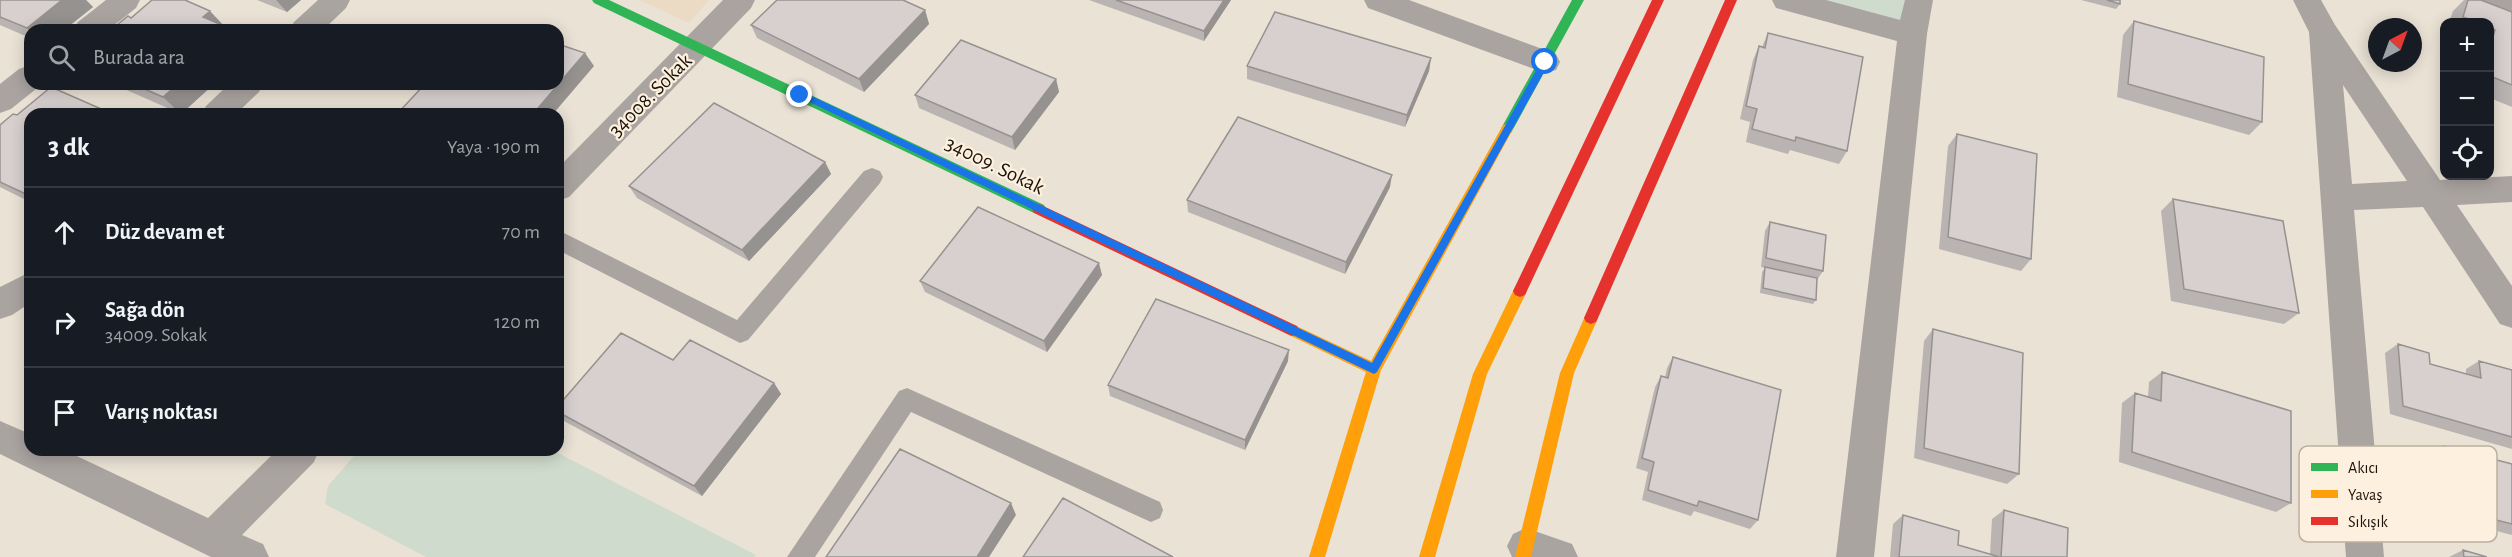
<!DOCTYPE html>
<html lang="tr">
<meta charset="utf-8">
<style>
body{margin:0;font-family:"Alegreya Sans",sans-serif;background:#20242c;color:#f1f3f6}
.controls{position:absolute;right:18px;top:18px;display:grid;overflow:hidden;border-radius:12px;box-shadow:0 3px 15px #0003}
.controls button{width:54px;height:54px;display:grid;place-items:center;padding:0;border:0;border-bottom:2px solid #363941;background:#171b24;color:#f1f3f6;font:30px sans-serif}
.compass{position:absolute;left:2368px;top:18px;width:54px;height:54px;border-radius:50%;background:#171b24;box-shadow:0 3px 15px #0003;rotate:41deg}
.stop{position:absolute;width:18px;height:18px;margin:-14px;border:4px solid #1a73e8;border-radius:50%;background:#fff}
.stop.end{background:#1a73e8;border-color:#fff;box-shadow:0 2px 6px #0008}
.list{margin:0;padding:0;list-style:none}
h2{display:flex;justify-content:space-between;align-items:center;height:78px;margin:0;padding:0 24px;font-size:26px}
h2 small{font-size:20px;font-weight:400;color:#9ea1a6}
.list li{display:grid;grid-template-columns:39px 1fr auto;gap:18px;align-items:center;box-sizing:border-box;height:90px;padding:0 24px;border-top:2px solid #363941}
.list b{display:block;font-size:22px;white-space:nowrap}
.list p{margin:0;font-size:20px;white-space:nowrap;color:#9ea1a6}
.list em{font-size:20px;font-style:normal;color:#9ea1a6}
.icon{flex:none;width:33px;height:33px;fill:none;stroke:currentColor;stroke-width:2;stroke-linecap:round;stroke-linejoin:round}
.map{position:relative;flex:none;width:2512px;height:557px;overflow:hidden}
.search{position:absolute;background:#171b24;box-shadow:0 3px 15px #0003;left:24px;top:24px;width:540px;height:66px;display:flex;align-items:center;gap:15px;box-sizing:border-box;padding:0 21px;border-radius:18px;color:#9ea1a6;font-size:22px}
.panel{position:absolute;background:#171b24;box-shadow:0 3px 15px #0003;left:24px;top:108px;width:540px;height:348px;border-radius:18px}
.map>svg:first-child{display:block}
.built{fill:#ebdbc5}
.green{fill:#cfdbcc}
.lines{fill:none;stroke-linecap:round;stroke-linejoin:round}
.lane{fill:#aaa4a1;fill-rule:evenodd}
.street{fill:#aaa4a1;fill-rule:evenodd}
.fast{fill:#30b455;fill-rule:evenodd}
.slow{fill:#ff9f0a;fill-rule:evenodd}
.jam{fill:#e5322d;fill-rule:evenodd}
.wall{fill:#b9b3b1}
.shaded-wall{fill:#969290}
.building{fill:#d7d0ce;stroke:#969290;stroke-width:1.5}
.route{fill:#1a73e8}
.labels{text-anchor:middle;stroke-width:4.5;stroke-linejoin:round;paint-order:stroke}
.street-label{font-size:21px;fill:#1a140c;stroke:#fef0de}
.key{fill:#fef0de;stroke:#baae9f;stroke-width:1.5}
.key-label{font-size:16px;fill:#1a140c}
</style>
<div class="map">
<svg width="2512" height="557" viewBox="0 0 2512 557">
<rect width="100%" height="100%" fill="#eae2d5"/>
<!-- built -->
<path class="built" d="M639,0H709L689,23Z"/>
<!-- green -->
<path class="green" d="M1811,0H1908L1904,26Z
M359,450H552L756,555L754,557H426L325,504L328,486Z"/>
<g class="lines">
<!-- lane -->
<path class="lane" d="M872,168L880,171L883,177L880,183L748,340L740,343L558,250V230L737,320L864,171Z
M907,388L1160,502L1163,510L1160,518L1151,522L1142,518L911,412L815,557H787L899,391Z"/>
<!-- street -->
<path class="street" d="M106,0H140L136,8L108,30H73L78,22Z
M318,0H350L346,8L323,30H289L294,22Z
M723,0H755L751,8L569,197L558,201V168Z
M1364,0H1409L1556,54L1560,62L1556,70L1545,73L1368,8Z
M1772,0H1826L1900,20L1905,0H1933L1927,34L1874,557H1836L1897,41L1776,8Z
M2293,0H2321L2335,25L2440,180L2512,176V202L2457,205L2512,286V328L2500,324L2423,207L2354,210L2384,557H2346L2309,32ZM2343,85L2407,181L2352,184Z
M2476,0H2512V16L2480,8Z
M30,65V84L41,85L11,109L0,113V84L19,69Z
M229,84H263L259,92L236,114H202L206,106Z
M30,272V303L12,315L0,319V287Z
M0,421L30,434V450H64L208,518L277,450H319L314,462L242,535L263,544L269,557H211L0,454Z
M1526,528L1572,544L1578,557H1512L1507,546L1513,534Z"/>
<!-- fast -->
<path class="fast" d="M592,0H609L1044,205L1046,209L1044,213H1034L594,3Z
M1572,0H1584L1511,133H1503L1501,129L1503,125Z"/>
<!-- slow -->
<path class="slow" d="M1507,124L1513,129L1381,370L1325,557H1309L1366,372L1287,334L1285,330L1287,326L1292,324L1371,361L1503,125Z
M1520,285L1525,287L1527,291L1487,374L1435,557H1419L1473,374L1515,287Z
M1591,312L1596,314L1598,318L1574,373L1531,557H1515L1560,373L1586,314Z"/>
<!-- jam -->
<path class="jam" d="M1652,0H1664L1525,295L1520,297L1515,295L1513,291Z
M1725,0H1737L1598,318L1596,322L1591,324L1586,322L1584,318Z
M1039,204L1297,326L1299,330L1297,334L1292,336L1287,334L1034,213L1032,209L1034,205Z"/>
</g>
<!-- wall -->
<path class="wall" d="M0,0H86L93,7L64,30H30V38L0,25Z
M257,0H301L287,12Z
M1089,0H1231L1204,41Z
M2081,0H2120V4L2116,9Z
M2464,0H2481L2512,12V107L2490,98V22H2449L2453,11Z
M925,10L929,24L864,92L757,38L751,25Z
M2134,21L2262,122L2249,135L2117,97L2123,35Z
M1768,33L1847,151L1839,164L1790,150L1788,154L1746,142L1750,122L1740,119L1753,60L1759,46L1762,47Z
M1431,58L1429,71L1405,127L1247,79V66Z
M1056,79L1059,92L1015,150L919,108L915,95Z
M113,84H214L181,114Z
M51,87L99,108L106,114H30V202L0,187V125L13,114L17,115Z
M1957,134L2031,259L2021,271L1939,249L1948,146Z
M825,162L831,174L749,261L637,198L629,186Z
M1390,187L1345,274L1188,212L1187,200Z
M2173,199L2299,313L2284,324L2171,301L2161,211Z
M1770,222L1823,271L1817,280L1816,300L1813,304L1760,293L1762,272L1765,268L1761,267L1765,231Z
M1102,275L1047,352L925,292L920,281Z
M1933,329L2019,474L2007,484L1914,458L1924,341Z
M2398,344L2430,364L2466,374V369L2479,361L2512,370V449L2390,414L2385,353Z
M1673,357L1758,520L1750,529L1694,511L1691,516L1642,500L1648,472L1636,468L1655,387L1661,376L1665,377L1667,368Z
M673,360L774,383L781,394L702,496L564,421L558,414V406Z
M1288,361L1245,450L1110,396L1108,385Z
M2162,372L2291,503L2276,512L2119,462L2122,403L2135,393L2148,397L2149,382Z
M2443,446L2512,464V535L2439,516L2430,454Z
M2004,510L2067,557H1890L1893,524L1903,515L1958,545L1990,554L1992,519Z
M2463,550L2487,557H2449Z"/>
<!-- shaded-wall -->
<path class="shaded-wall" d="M62,0H86L93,7L64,30H30V31L27,28Z
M276,0H301L287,12Z
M1224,0H1231L1204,41V31Z
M925,10L929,24L864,92L859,79Z
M210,11L226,28L227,30H215L203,17Z
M585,53L594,66L553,114H533Z
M1431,58L1429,71L1405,127L1407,115Z
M1056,79L1059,92L1015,150L1012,137Z
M178,84H214L181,114L163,97Z
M99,108L106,114H93Z
M825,162L831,174L749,261L742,250Z
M1392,175L1390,187L1345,274L1346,262Z
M1099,263L1102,275L1047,352L1044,341Z
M1289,350L1288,361L1245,450V440Z
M774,383L781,394L702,496L694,486Z
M1011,503L1016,515L989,557H977Z"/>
<!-- building -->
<path class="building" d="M0,0H62L27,28L0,17Z
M152,0H185L210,11L203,17L222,25L216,30H111L128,16L131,18Z
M777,0H903L925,10L859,79L751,25Z
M1116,0H1224L1204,31Z
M2107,0H2120V4Z
M2468,0H2481L2512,12V85L2490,76V47L2495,30L2490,28V22H2477L2463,17Z
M1275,12L1431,58L1407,115L1247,66Z
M2134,21L2264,57L2262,122L2128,84Z
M1768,33L1863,57L1847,151L1796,137L1795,141L1752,129L1757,109L1746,106L1759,46L1765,48Z
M961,40L1056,79L1012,137L915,95Z
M558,44L585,53L533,114H397L425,84H462L467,86L468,84H558Z
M133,84H178L163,97Z
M51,87L99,108L93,114H30V196L0,182V125L13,114L17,115Z
M714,103L825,162L742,250L629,186Z
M1238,117L1392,175L1346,262L1187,200Z
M1957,134L2037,154L2031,259L1948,237Z
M2173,199L2283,221L2299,313L2184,289Z
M978,207L1099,263L1044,341L920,281Z
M1770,222L1826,235L1823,271L1766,258Z
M1765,267L1817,278L1816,300L1763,288Z
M1156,299L1289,350L1245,440L1108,385Z
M1933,329L2023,353L2019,474L1924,448Z
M621,333L673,360L690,340L774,383L694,486L558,412V406Z
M2398,344L2429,353L2430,364L2481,378L2479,361L2512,370V437L2403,406Z
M30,356V363L25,361Z
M1673,357L1781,390L1758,520L1699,501L1697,506L1648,490L1654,462L1642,458L1661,376L1668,378Z
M2162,372L2291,411V503L2132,452L2135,393L2161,401Z
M2443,446L2512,464V524L2453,509Z
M900,449L1011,503L977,557H826Z
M1063,498L1173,557H1023Z
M2004,510L2068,528L2067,557H2001Z
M1903,515L1959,531L1958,545L2000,557H1899Z
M2463,550L2487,557H2464Z"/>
<!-- route -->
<path class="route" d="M1545,59L1549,62L1548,65L1377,372L1374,374L795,95L796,92H803L1372,363L1542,60Z"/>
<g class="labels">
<!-- street labels -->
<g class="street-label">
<text transform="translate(650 95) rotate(-45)" y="7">34008. Sokak</text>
<text transform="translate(995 165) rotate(26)" y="7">34009. Sokak</text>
</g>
</g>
<!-- legend -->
<rect x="2299" y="446" width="198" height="96" rx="9" class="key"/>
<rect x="2311" y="463" width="27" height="8" fill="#30b455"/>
<rect x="2311" y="490" width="27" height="8" fill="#ff9f0a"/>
<rect x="2311" y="517" width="27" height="8" fill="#e5322d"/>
<g class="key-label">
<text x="2348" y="473">Akıcı</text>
<text x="2348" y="500">Yavaş</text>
<text x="2348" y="527">Sıkışık</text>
</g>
</svg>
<div class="controls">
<button>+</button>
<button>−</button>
<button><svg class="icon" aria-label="locate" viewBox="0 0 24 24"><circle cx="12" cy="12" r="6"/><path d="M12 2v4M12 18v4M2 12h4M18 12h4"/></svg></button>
</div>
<svg class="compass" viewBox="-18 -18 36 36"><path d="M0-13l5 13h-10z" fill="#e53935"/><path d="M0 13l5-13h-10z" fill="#9ea1a6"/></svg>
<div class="stop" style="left:1545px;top:62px"></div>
<div class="stop end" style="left:800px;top:95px"></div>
<div class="search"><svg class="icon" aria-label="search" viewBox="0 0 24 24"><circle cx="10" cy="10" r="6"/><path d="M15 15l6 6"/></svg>Burada ara</div>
<section class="panel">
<h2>3 dk<small>Yaya · 190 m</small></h2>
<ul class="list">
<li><svg class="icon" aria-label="ahead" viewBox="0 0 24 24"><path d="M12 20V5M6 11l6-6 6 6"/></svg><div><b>Düz devam et</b></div><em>70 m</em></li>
<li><svg class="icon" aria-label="right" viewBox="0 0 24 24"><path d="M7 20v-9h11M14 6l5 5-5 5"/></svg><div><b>Sağa dön</b><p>34009. Sokak</p></div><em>120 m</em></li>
<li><svg class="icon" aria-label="arrive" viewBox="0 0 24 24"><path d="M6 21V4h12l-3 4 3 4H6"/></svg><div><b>Varış noktası</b></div></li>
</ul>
</section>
</div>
